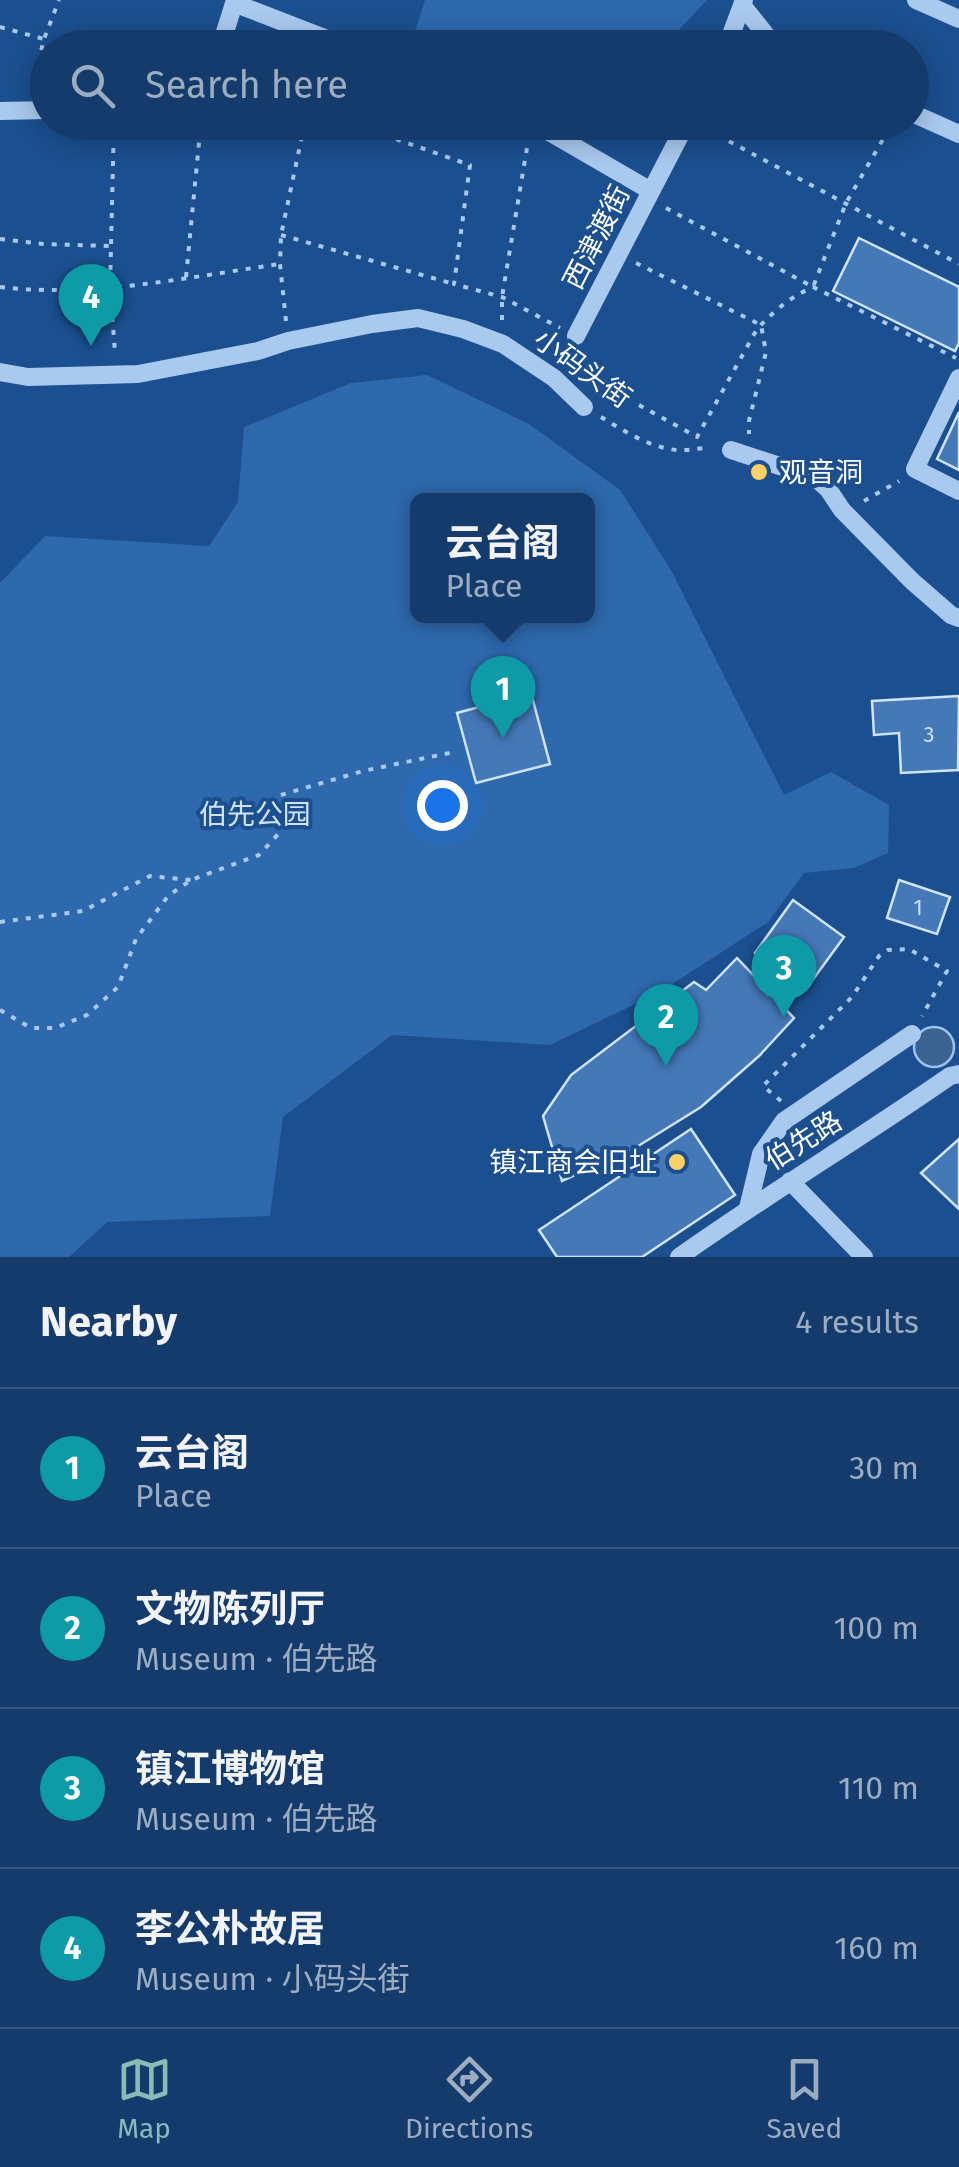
<!DOCTYPE html>
<meta charset="utf-8">
<style>
body{margin:0;font-family:"Fira Sans","Noto Sans SC",sans-serif;background:#214673;color:#f1f3f6}
.you{position:absolute;left:442px;top:805px;width:35px;height:35px;margin:-25px;border:8px solid #fff;border-radius:50%;background:#1a73e8;box-shadow:0 0 0 15px #1a73e833}
.badge{display:grid;place-items:center;width:65px;height:65px;border-radius:50%;background:#8bbbb9;color:#fff;font-size:32px;font-weight:700}
.pin{position:absolute;translate:-50% -82px;filter:drop-shadow(0 2px 5px #0008)}
.pin::after{content:'';position:absolute;top:52px;width:35px;height:30px;background:inherit;clip-path:polygon(0 0,100% 0,50% 100%)}
.popup{position:absolute;left:410px;top:493px;width:185px;height:130px;box-sizing:border-box;display:grid;place-content:center;border-radius:15px;background:#143b6b;filter:drop-shadow(0 2px 8px #0005);font-size:32px;white-space:nowrap;color:#9dadc1}
.popup b{font-size:38px;color:#f1f3f6}
.popup::after{content:'';position:absolute;left:50%;top:100%;margin-left:-20px;border:20px solid transparent;border-top-color:#143b6b}
.list{margin:0;padding:0;list-style:none}
h2{display:flex;justify-content:space-between;align-items:center;height:130px;margin:0;padding:0 40px;font-size:42px}
h2 small{font-size:32px;font-weight:400;color:#9dadc1}
.list li{display:grid;grid-template-columns:65px 1fr auto;gap:30px;align-items:center;box-sizing:border-box;height:160px;padding:0 40px;border-top:2px solid #33557e}
.list b{display:block;font-size:38px;white-space:nowrap}
.list p{margin:0;font-size:32px;white-space:nowrap;color:#9dadc1}
.list em{font-size:32px;font-style:normal;color:#9dadc1}
.icon{flex:none;width:55px;height:55px;fill:none;stroke:currentColor;stroke-width:2;stroke-linecap:round;stroke-linejoin:round}
.map{position:relative;flex:none;width:959px;height:1257px;overflow:hidden}
.search{position:absolute;background:#143b6b;box-shadow:0 5px 25px #0003;left:30px;right:30px;top:30px;height:110px;display:flex;align-items:center;gap:25px;box-sizing:border-box;padding:0 35px;border-radius:55px;color:#9dadc1;font-size:38px}
.sheet{height:770px;background:#143b6b}
nav{display:flex;justify-content:space-around;align-items:center;box-sizing:border-box;height:140px;border-top:2px solid #33557e;background:#143b6b;font-size:28px;color:#9dadc1}
nav a{display:grid;justify-items:center;gap:5px}
nav .on{color:#8bbbb9}
.map>svg:first-child{display:block}
.green{fill:#2e69ad;fill-rule:evenodd}
.water{fill:#3c6290;stroke:#9cc4f0;stroke-width:2.5}
.building{fill:#4478b7;stroke:#cfe3fa;stroke-width:2.5}
.lines{fill:none;stroke-linecap:round;stroke-linejoin:round}
.path{stroke:#a9c9ee;stroke-width:4;stroke-dasharray:5 8;stroke-linecap:butt}
.minor{stroke:#a9c9ee;stroke-width:18}
.poi-dot{fill:#ffd166;stroke:#1b4f8f;stroke-width:4}
.labels{text-anchor:middle;stroke-width:8;stroke-linejoin:round;paint-order:stroke}
.number-label{font-size:22px;fill:#d0dded}
.street-label{font-size:28px;fill:#fff;stroke:#1b4f8f}
.poi-label{font-size:28px;fill:#fff;stroke:#1b4f8f;text-anchor:start}
.park-label{font-size:28px;fill:#cfe3fa;stroke:#1b4f8f}
</style>
<div class="map">
<svg width="959" height="1257" viewBox="0 0 959 1257">
<rect width="100%" height="100%" fill="#1b4f8f"/>
<!-- green -->
<path class="green" d="M425,0H707L674,35L633,47H410Z
M427,375L529,424L620,490L671,570L784,795L831,772L889,805L888,853L854,868L804,873L768,922L662,991L550,1045L392,1035L283,1117L270,1216L107,1222L69,1257H0V583L45,536L209,546L238,502L244,427L351,383ZM418,500H588V616H418Z"/>
<!-- water -->
<path class="water" d="M914 1047a20 20 0 1 1 40 0a20 20 0 1 1-40 0Z"/>
<!-- building -->
<path class="building" d="M859,238L959,287V343L955,351L833,291Z
M959,412V470L937,459Z
M531,693L550,764L476,783L457,713Z
M959,696L958,770L901,773L899,733L874,735L872,701Z
M899,880L950,897L937,934L887,918Z
M793,900L844,937L806,989L755,953Z
M737,958L794,1018L759,1056L701,1107L635,1148L562,1181L543,1116L571,1075L694,982L706,990Z
M691,1129L735,1195L642,1257H557L539,1230Z
M959,1139V1209L921,1173Z"/>
<g class="lines">
<!-- path -->
<path class="path" d="M0,27L44,39
M32,88L44,39L59,0
M114,122L110,288L115,352
M347,122L470,165L454,284L502,297L560,328
M706,129L959,264
M666,208L813,287L846,203L893,122
M281,235L454,284
M0,239L44,244L110,246
M636,263L761,325L766,352L749,421V434
M186,277L201,122
M0,287C93,298 188,277 280,264
M502,320V297L528,142
M286,321L280,264L281,235L305,122
M639,405L697,437L757,329C774,311 790,297 813,287L956,358
M601,417C624,431 649,447 676,450C687,451 698,448 709,448
M864,501L899,481
M0,922L83,911L150,876L191,880
M0,1010L31,1028H55L87,1015L118,987L136,939L168,896L191,880L259,855L281,831L274,797L363,771L454,752
M781,1101L763,1086L852,997L879,956L888,950L909,949L947,971L922,1016"/>
<!-- minor -->
<path class="minor" d="M916,0L959,19
M234,3L350,48
M742,5L774,45L778,48
M220,48L235,0
M726,48L744,0
M0,111L48,110
M912,113L959,134
M532,122L651,191
M576,336L687,122
M0,372L28,377L138,374L258,351L288,341L372,324L418,318L463,329L503,344L554,378L584,407
M959,378L915,469L959,491
M731,450L816,478L828,489L842,510L912,581L951,615L959,618
M790,1181L864,1257
M748,1208L761,1154L784,1121L912,1034
M679,1257C768,1194 861,1138 950,1076L959,1074"/>
</g>
<!-- markers -->
<g class="poi-dot">
<circle cx="759" cy="472" r="10"/>
<circle cx="677" cy="1162" r="10"/>
</g>
<g class="labels">
<!-- number labels -->
<g class="number-label">
<text x="929" y="742">3</text>
<text x="918" y="915">1</text>
</g>
<!-- street labels -->
<g class="street-label">
<text transform="translate(596 237) rotate(-63)" y="10">西津渡街</text>
<text transform="translate(583 368) rotate(36)" y="10">小码头街</text>
<text transform="translate(803 1140) rotate(-32)" y="10">伯先路</text>
</g>
<!-- poi labels -->
<g class="poi-label">
<text x="779" y="482">观音洞</text>
<text x="657" y="1172" text-anchor="end">镇江商会旧址</text>
</g>
<!-- park labels -->
<g class="park-label">
<text x="255" y="824">伯先公园</text>
</g>
</g>
</svg>
<div class="you"></div>
<div class="pin badge" style="left:503px;top:738px;background:#0f9aa8">1</div>
<div class="popup"><b>云台阁</b>Place</div>
<div class="pin badge" style="left:666px;top:1066px;background:#0f9aa8">2</div>
<div class="pin badge" style="left:784px;top:1017px;background:#0f9aa8">3</div>
<div class="pin badge" style="left:91px;top:346px;background:#0f9aa8">4</div>
<div class="search"><svg class="icon" aria-label="search" viewBox="0 0 24 24"><circle cx="10" cy="10" r="6"/><path d="M15 15l6 6"/></svg>Search here</div>
</div>
<section class="sheet">
<h2>Nearby<small>4 results</small></h2>
<ul class="list">
<li><span class="badge" style="background:#0f9aa8">1</span><div><b>云台阁</b><p>Place</p></div><em>30 m</em></li>
<li><span class="badge" style="background:#0f9aa8">2</span><div><b>文物陈列厅</b><p>Museum · 伯先路</p></div><em>100 m</em></li>
<li><span class="badge" style="background:#0f9aa8">3</span><div><b>镇江博物馆</b><p>Museum · 伯先路</p></div><em>110 m</em></li>
<li><span class="badge" style="background:#0f9aa8">4</span><div><b>李公朴故居</b><p>Museum · 小码头街</p></div><em>160 m</em></li>
</ul>
</section>
<nav>
<a class="on"><svg class="icon" aria-label="map" viewBox="0 0 24 24"><path d="M3 6l6-2 6 2 6-2v14l-6 2-6-2-6 2zM9 4v14M15 6v14"/></svg>Map</a>
<a><svg class="icon" aria-label="directions" viewBox="0 0 24 24"><path d="M12 3l9 9-9 9-9-9zM9 14v-3h6M13 9l2 2-2 2"/></svg>Directions</a>
<a><svg class="icon" aria-label="saved" viewBox="0 0 24 24"><path d="M7 4h10v16l-5-4-5 4z"/></svg>Saved</a>
</nav>
